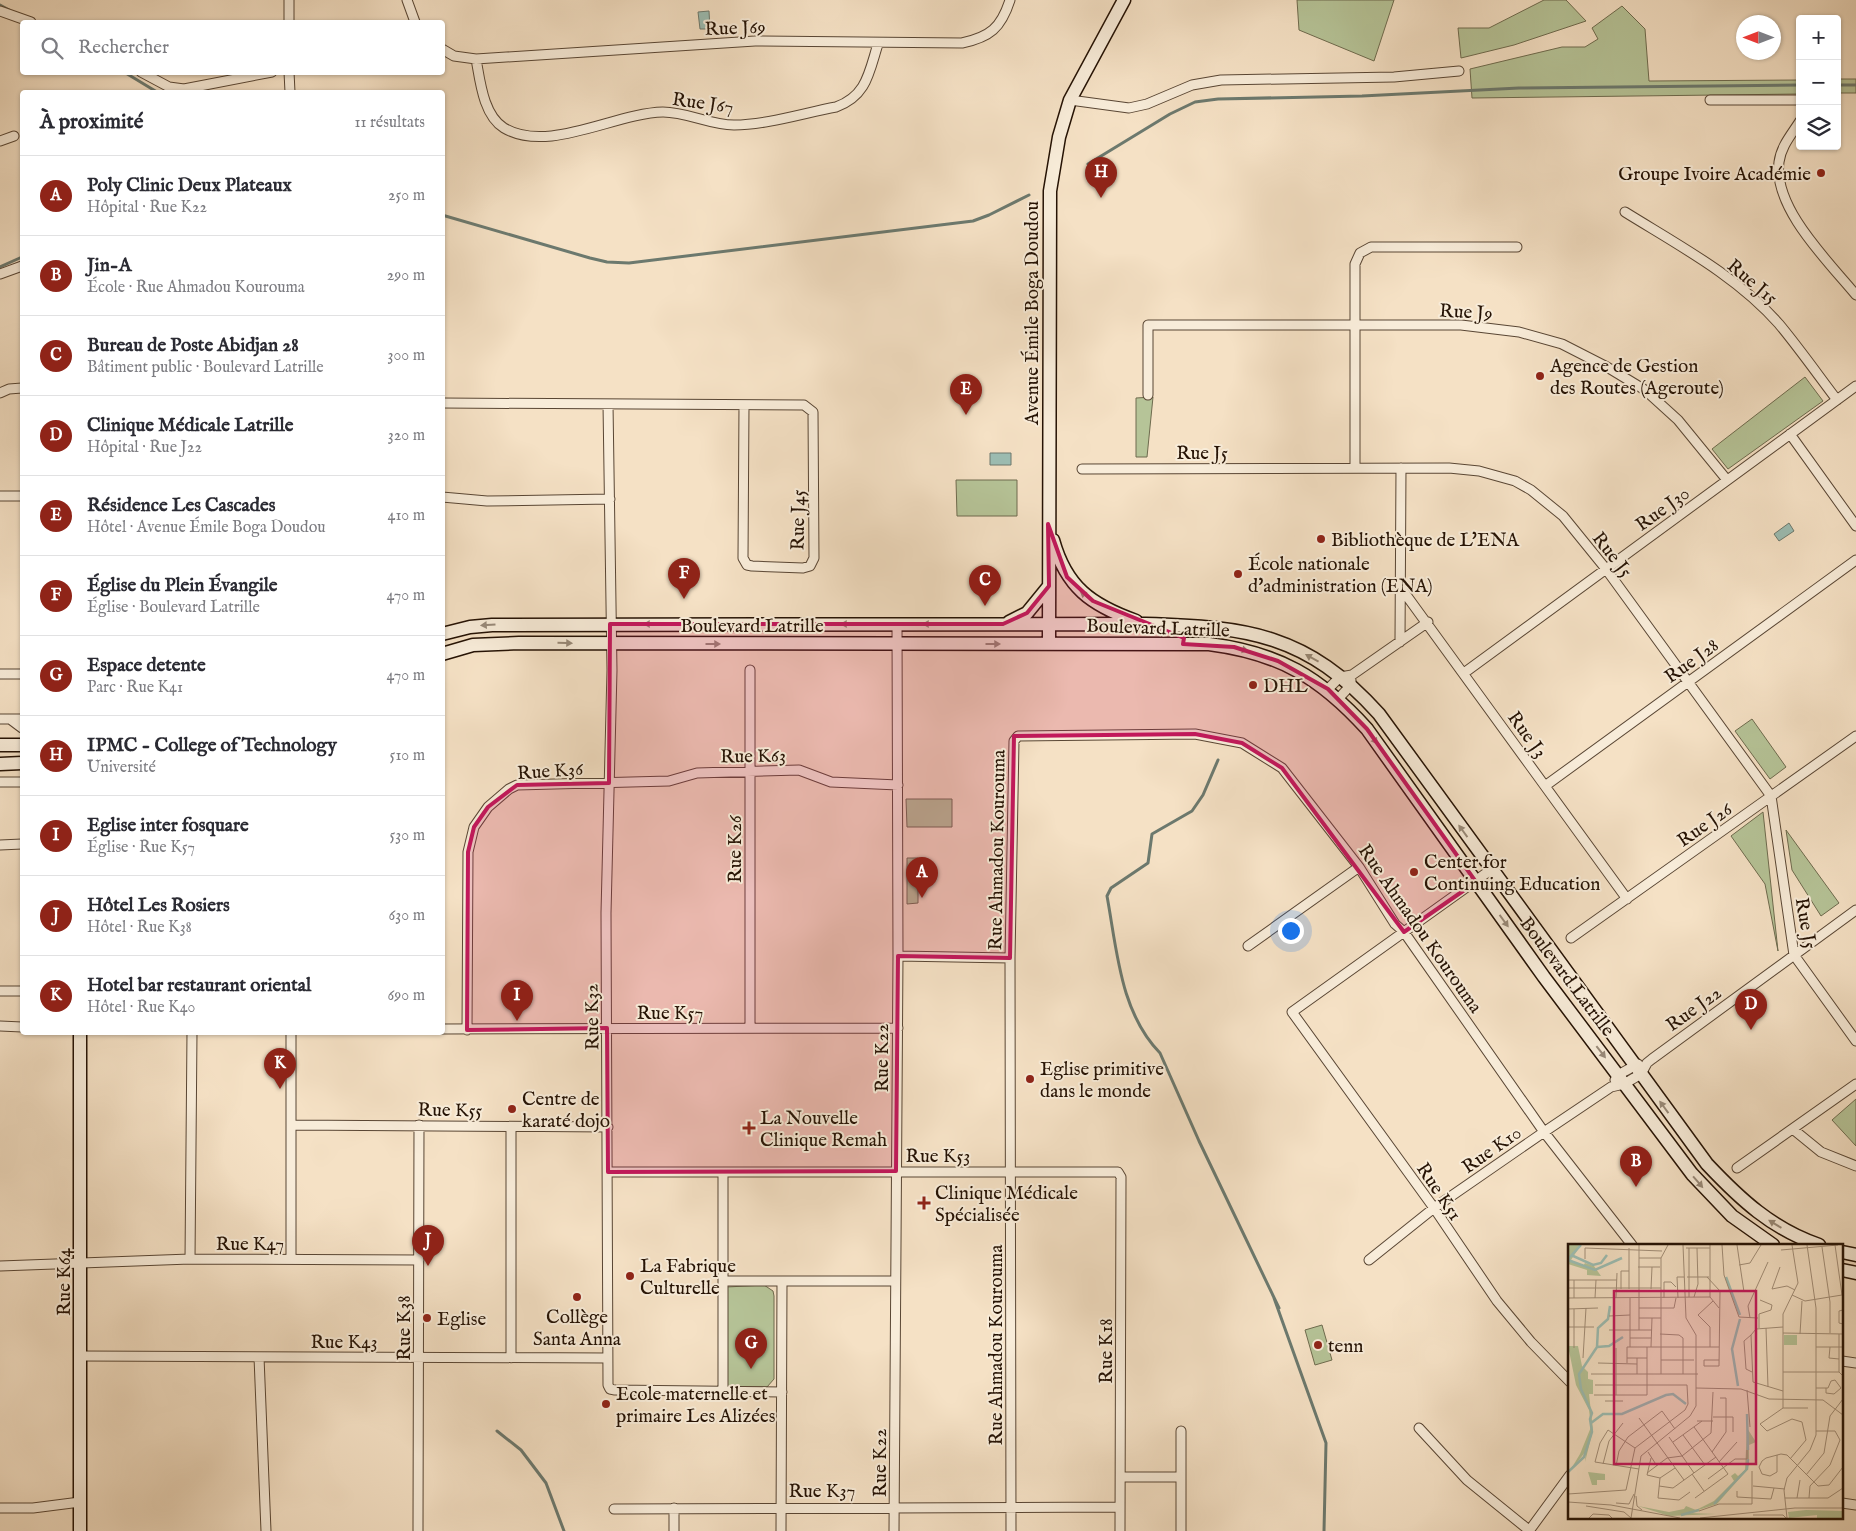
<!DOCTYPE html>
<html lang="fr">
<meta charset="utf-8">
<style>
body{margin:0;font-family:"IM FELL English",serif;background:#f2f2f3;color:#2b2b33}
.controls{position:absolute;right:15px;top:15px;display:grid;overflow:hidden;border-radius:5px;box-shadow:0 1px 4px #0004}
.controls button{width:45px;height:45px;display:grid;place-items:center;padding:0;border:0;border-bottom:1px solid #e1e1e2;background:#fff;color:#2b2b33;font:25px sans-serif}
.compass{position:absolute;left:1736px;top:15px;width:45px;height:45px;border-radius:50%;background:#fff;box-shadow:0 1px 4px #0004;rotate:270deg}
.you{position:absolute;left:1290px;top:930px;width:18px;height:18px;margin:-12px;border:4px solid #fff;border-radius:50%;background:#1a73e8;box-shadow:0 0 0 8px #1a73e833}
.badge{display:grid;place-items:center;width:32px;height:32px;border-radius:50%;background:#8f2418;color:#fff;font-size:16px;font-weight:700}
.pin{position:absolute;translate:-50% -41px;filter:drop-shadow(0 1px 2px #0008)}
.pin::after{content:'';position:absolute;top:26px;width:18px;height:15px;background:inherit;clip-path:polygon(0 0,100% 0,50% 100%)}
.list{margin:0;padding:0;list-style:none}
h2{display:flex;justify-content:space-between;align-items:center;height:65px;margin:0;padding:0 20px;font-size:21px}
h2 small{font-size:16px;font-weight:400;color:#7c7c81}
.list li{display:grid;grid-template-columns:32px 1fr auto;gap:15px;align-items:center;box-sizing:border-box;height:80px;padding:0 20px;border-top:1px solid #e1e1e2}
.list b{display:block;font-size:19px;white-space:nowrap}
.list p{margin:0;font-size:16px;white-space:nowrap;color:#7c7c81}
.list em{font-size:16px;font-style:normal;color:#7c7c81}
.icon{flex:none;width:28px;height:28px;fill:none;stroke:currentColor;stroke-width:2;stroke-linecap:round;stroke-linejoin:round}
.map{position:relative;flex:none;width:1856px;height:1531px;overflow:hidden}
.search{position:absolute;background:#fff;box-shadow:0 1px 4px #0004;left:20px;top:20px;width:425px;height:55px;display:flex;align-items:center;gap:12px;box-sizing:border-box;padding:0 18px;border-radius:5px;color:#7c7c81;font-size:19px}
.panel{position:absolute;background:#fff;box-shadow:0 1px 4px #0004;left:20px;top:90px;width:425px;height:945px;border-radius:5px}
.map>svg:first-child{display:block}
.green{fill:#b6c498;stroke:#6e6b4e}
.water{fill:#9cbeb4;stroke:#6c796e}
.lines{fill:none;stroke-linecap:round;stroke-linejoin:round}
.stream{stroke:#6c796e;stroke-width:3}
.street-casing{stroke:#594634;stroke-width:11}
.secondary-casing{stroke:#251204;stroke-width:15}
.street{stroke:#f8ecd9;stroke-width:9}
.secondary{stroke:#f8ecd9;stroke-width:12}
.oneway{fill:#998a79}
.marked{fill:#c2185b;fill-opacity:0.2;stroke:#c2185b;stroke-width:4;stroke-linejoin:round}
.poi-dot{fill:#8f2418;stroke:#f8ecd9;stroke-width:2}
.labels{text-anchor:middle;stroke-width:4;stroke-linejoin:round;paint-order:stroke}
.street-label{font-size:19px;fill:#251204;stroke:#f8ecd9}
.poi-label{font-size:19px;fill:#251204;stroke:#f8ecd9;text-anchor:start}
.inset-river{fill:none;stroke:#9cbeb4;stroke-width:2.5}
.inset-road{fill:none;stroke:#a28e78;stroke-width:1}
.view{fill:#c2185b;fill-opacity:0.15;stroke:#c2185b;stroke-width:2.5}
.inset-edge{fill:none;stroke:#251204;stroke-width:2.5}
</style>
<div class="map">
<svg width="1856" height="1531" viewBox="0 0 1856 1531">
<rect width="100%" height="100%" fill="#f5e1c5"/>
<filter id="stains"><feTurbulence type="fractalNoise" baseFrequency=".004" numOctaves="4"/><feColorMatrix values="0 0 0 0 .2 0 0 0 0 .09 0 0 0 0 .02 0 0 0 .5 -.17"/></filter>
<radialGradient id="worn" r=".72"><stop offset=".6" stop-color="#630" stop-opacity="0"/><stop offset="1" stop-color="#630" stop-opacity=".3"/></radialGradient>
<!-- green -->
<path class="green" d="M1297,0H1394L1374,61L1299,30Z
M1544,0H1566L1586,21L1514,45L1461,58L1458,28H1489Z
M1622,6L1645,29L1649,81L1800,80V94L1472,98L1470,69L1562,47H1585L1598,39L1592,28Z
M1837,79H1856V93H1837Z
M1805,377L1823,401L1728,469L1712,449Z
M1153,397L1147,457H1136V398Z
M956,480H1017V516H957Z
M1752,719L1786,767L1770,779L1735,731Z
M906,799H952V827H907Z
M1763,812L1778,951L1765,884L1731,836Z
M1786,830L1839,903L1821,916L1792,870Z
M907,858H918V903L907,904Z
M1856,1099V1146L1832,1120Z
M764,1285L773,1291L774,1296V1379L767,1387H728L725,1385L727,1287Z
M1322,1325L1332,1360L1315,1365L1305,1330Z"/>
<!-- water -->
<path class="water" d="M709,11L710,29H700L698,12Z
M990,453H1011V465H990Z
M1789,523L1794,531L1779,541L1774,534Z"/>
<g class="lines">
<!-- stream -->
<path class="stream" d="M0,5L9,10
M124,72L157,92
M1837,85H1856
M1088,164L1170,114L1195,102L1218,99L1362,96L1519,88L1800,85
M442,215L590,258L607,262L629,263L973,221L989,215L1029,195
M0,267L22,257
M1218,760L1203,795L1192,811L1152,834L1148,863L1111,888L1107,896C1117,950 1120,1012 1160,1053L1199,1141L1279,1308L1274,1298L1326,1443L1324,1531
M497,1431L521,1450L546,1483L564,1531"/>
<!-- street casing -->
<g class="street-casing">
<path id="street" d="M289,0V22
M407,0L415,22
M0,11L31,22
M442,49L454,56L476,59L755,41L962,43C990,37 1001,28 1010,0
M476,59C480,80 483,115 504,128C548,154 615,113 663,112C687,112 710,125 734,125C766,125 804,113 836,107C867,96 869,72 878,44
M141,72L169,87L184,89L272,72
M289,72L290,92
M1070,100L1129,108L1147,104L1192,85L1221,80L1394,77L1459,71
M1710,100H1800
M1800,121C1792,134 1781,146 1779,162C1773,208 1828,261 1856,295
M0,141L14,136
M1625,212C1678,245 1737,276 1779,324C1799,348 1818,375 1837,400
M0,274L22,266
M0,393L9,389L22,388
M1148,395V325H1461L1519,332L1562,344L1607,367L1645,390L1678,420L1727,480
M442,403L804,405L813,412L814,558L810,566L803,568L752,566L747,565L743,558L744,405
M608,404L612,670L606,913L608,1385L610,1389L615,1390L782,1392
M1790,434L1856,526
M1355,468V264L1360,253L1371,247H1517
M1082,469L1449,468L1479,471L1515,481L1531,490L1563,516L1606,569L1771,796L1794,955L1856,1041
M0,496H22
M442,497L487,501L610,499
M1401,588L1627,899
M1400,642L1401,468
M1464,673L1856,386
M0,674H22
M1328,689L1340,677L1352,675L1428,622
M1338,699L1351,685V680
M0,719H22
M10,719L22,728
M0,782H22
M1545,786L1856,560
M0,845L22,844
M1492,869L1292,1012L1434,1208L1497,1301L1531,1342L1570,1382
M1571,938L1856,736
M1248,946L1359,867
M898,956L1010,958
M0,991H22
M0,1026L22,1027
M750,1028V670
M442,1029L898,1028
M467,1030L468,852L474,827L488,807L509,789L517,785L669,781L697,773L799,770L831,782L898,785
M1615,1080L1618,1075L1638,1064
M291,1125L608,1127
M511,1127V1358
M1794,1130L1821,1152L1856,1166
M1737,1168L1856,1084
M608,1172H1118L1121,1177L1120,1531
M723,1172V1391
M190,1259L192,1032
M291,1259V1032
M1369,1260L1434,1208L1544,1132L1611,1087L1624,1084L1641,1074L1647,1063L1652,1059L1856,910
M0,1266L190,1259L419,1260
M724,1281H895
M82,1356L607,1358
M259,1357L266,1531
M1842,1361L1856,1363
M1419,1428L1467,1480L1530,1531
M1121,1477H1181
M1842,1503L1856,1505
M0,1508H33L80,1502
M614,1509L1120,1507
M418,1531L419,1125
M674,1531V1508
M781,1531L782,1282
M894,1531L898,956L897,624
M1011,1531L1010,958L1014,741L1018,736L1195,734L1242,743L1282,768L1359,867L1395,924L1404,932L1544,1132L1632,1245
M1181,1531V1431
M1529,1531L1570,1475"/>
</g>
<!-- secondary casing -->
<g class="secondary-casing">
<path id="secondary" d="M1053,540C1066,587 1091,605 1136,621
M1009,622L1027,613L1049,586
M442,634L470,627L492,625L1145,624C1248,627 1307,634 1379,714L1707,1164C1740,1199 1772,1229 1819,1245
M1049,644L1050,191L1059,137L1070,100L1124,0
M442,654L473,645L519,643L1209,644C1279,653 1320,677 1367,729L1544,977L1692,1174L1732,1216L1773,1245
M0,745H22
M0,764L22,763
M80,1032V1531
M1842,1252L1856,1255
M1842,1270L1856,1273"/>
</g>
<!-- street -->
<use href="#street" class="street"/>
<!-- secondary -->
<use href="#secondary" class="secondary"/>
</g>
<!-- one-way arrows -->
<defs><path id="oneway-solid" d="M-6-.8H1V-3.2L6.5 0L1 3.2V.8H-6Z" transform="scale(1.25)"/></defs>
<g class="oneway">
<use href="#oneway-solid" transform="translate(1086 596) rotate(-141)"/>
<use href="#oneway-solid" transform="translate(651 624) rotate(180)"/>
<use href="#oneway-solid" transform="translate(848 624) rotate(180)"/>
<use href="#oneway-solid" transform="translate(930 624) rotate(-180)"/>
<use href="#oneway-solid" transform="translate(488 625) rotate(176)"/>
<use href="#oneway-solid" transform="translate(565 643) rotate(1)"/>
<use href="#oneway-solid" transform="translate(713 644)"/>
<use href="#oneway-solid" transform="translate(993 644)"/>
<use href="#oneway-solid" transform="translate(1241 649) rotate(15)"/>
<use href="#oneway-solid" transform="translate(1312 658) rotate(-151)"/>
<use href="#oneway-solid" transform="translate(1373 738) rotate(54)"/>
<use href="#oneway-solid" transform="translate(1463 831) rotate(-126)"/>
<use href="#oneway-solid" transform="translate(1504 921) rotate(54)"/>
<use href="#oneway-solid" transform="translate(1601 1052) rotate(52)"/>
<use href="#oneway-solid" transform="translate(1664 1107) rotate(-126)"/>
<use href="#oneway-solid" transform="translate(1698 1182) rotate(49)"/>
<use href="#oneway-solid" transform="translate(1775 1224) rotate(-149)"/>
</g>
<!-- marked area -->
<path class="marked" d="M1048,524L1067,577L1093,601L1184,638L1183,644L1234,647L1278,661L1328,689L1367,729L1476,882L1404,932L1282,768L1242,743L1195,734L1014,736L1010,958L898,956L896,1171L608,1172L607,1028L467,1030L468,852L474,827L488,807L517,785L609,783L610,624H1003L1027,613L1049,586Z"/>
<!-- markers -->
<g class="poi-dot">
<circle cx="1821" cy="173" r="5"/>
<circle cx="1540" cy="376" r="5"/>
<circle cx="1321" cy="539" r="5"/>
<circle cx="1238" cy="574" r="5"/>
<circle cx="1253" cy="685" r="5"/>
<circle cx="1414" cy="872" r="5"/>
<circle cx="1030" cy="1079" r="5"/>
<circle cx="512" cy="1109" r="5"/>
<path d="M746.5 1120.5h5v5h5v5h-5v5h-5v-5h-5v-5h5z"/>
<path d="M921.5 1195.5h5v5h5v5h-5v5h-5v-5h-5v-5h5z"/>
<circle cx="630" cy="1276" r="5"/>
<circle cx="577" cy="1297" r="5"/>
<circle cx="427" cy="1318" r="5"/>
<circle cx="1318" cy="1345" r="5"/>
<circle cx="606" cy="1404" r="5"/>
</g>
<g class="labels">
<!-- street labels -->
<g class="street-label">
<text transform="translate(735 27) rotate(-2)" y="7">Rue J69</text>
<text transform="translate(703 102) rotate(8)" y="7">Rue J67</text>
<text transform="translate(1753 281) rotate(40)" y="7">Rue J15</text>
<text transform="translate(1466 311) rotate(3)" y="7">Rue J9</text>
<text transform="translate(1031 313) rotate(-90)" y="7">Avenue Émile Boga Doudou</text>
<text x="1202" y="459">Rue J5</text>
<text transform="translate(1662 508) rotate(-36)" y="7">Rue J30</text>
<text transform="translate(797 520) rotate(-89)" y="7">Rue J45</text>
<text transform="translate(1613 554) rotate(52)" y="7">Rue J5</text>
<text x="752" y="632">Boulevard Latrille</text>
<text transform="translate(1158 627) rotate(2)" y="7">Boulevard Latrille</text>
<text transform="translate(1691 660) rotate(-36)" y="7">Rue J28</text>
<text transform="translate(1528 734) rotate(54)" y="7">Rue J3</text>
<text transform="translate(753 755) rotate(-1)" y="7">Rue K63</text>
<text transform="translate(550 770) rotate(-4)" y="7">Rue K36</text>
<text transform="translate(1704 824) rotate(-35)" y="7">Rue J26</text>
<text transform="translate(734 849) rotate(-90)" y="7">Rue K26</text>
<text transform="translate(996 850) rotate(-89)" y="7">Rue Ahmadou Kourouma</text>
<text transform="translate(1807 923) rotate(80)" y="7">Rue J5</text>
<text transform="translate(1421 928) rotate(55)" y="7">Rue Ahmadou Kourouma</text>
<text transform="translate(1568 976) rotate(53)" y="7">Boulevard Latrille</text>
<text transform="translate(1693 1008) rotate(-36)" y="7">Rue J22</text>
<text x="670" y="1019">Rue K57</text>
<text transform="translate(591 1017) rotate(-91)" y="7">Rue K32</text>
<text transform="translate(881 1058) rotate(-90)" y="7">Rue K22</text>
<text transform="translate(450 1109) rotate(1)" y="7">Rue K55</text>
<text transform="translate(1491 1149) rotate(-35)" y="7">Rue K10</text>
<text x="938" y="1162">Rue K53</text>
<text transform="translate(1440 1191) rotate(56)" y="7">Rue K51</text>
<text x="250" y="1250">Rue K47</text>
<text transform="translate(63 1282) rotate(-90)" y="7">Rue K64</text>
<text transform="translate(403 1328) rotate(-90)" y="7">Rue K38</text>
<text x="344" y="1348">Rue K43</text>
<text transform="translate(995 1345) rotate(-90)" y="7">Rue Ahmadou Kourouma</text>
<text transform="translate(1105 1351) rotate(-90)" y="7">Rue K18</text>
<text transform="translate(879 1463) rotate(-90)" y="7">Rue K22</text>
<text x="822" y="1497">Rue K37</text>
</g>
<!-- poi labels -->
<g class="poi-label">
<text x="1811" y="180" text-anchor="end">Groupe Ivoire Académie</text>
<text x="1550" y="372">Agence de Gestion<tspan x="1550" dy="22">des Routes (Ageroute)</tspan></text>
<text x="1331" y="546">Bibliothèque de L'ENA</text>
<text x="1248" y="570">École nationale<tspan x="1248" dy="22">d'administration (ENA)</tspan></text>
<text x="1263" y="692">DHL</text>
<text x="1424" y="868">Center for<tspan x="1424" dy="22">Continuing Education</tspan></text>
<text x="1040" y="1075">Eglise primitive<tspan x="1040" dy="22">dans le monde</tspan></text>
<text x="522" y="1105">Centre de<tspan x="522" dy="22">karaté dojo</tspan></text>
<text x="760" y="1124">La Nouvelle<tspan x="760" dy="22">Clinique Remah</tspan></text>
<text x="935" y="1199">Clinique Médicale<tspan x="935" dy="22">Spécialisée</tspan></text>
<text x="640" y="1272">La Fabrique<tspan x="640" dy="22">Culturelle</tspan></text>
<text x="577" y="1323" text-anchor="middle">Collège<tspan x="577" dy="22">Santa Anna</tspan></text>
<text x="437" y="1325">Eglise</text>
<text x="1328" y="1352">tenn</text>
<text x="616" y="1400">Ecole maternelle et<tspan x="616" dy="22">primaire Les Alizées</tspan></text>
</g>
</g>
<!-- overview -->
<g transform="translate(1568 1244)">
<rect width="275" height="275" fill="#f5e1c5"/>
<path d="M0,1H13L3,16L15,22L17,19L26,22L33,32L19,31V26L0,20ZM216,91H229V101H216ZM0,102H10L14,122L20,128V135L25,136V150H21L25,186L17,218L18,207L0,230L12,210L23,183L21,166L8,141ZM179,184L188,198L181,201V220L178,227L149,260L121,269L148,270L101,272L70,262L101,268L116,265L118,262L128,266L146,257L166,237L163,232L167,229L170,232L177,226ZM20,228L37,230V236H29V241H24ZM238,266L275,267V274H249V271L221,274L220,268Z" fill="#b6c498"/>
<path class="inset-river" d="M3,11L25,21L33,19L39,11M0,15L13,1M0,16L27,26L54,14M158,33L172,71M29,103L41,102L55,93M170,142L164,105L172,75M179,170L180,206M23,179L35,170H54L98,151L105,150L118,160M0,228L16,213L24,188L22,175L24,169L13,145L11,130L29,103L30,84L40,75L42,62M146,260L179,225L180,215M113,271L131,266"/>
<path class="inset-road" d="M142,1V53L151,64M154,1L156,31L171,73L190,74M169,1L176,48M254,3L262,58V89M118,4H142M121,4V53M213,6L270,1M71,14H93M17,15V4L94,7M171,21L182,19L193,1M70,23H92M212,23L204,45L219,42L227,46M119,33H141M139,33L152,47L151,122H136V116H151M0,36H49M6,36V54M0,44H93M53,45V27H61M61,45V4M83,45L84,23M224,51L237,57L274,51L267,1M126,53L130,40L129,4M0,54L142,53M27,54L28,36M48,54L49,29M96,54V38H103L108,43M110,54L109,33H116M71,64H106L108,54M0,65L30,64M275,66L271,67V79L275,80M41,72L62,71M71,74H93M182,74L180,62L200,18M0,83H26M191,84V70L203,66L204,61L192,56M198,84L200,143M41,86H84M71,86V1M215,89L275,90M92,90L111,91L115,94V130M232,90L234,57M271,90V128M183,91L176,97L178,125L184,128M62,94H83M62,103V54M83,103L84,74M142,103V83L130,71L145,57M248,103H275M262,103L261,114L271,115M6,104V65M48,104V151M15,114L18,64M59,114H79M93,116H126M30,119L69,120M59,119V103H151M215,128H271L275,132M23,130H130M69,130V114M93,130V14L100,1M128,144L173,145L201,155L255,156L275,171M248,144H260L263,137L267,136L273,144L266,150L258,149V144M179,146L182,183M215,147L185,138L183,91L188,85L215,83M26,151H79V103M37,157H55M215,164V70L230,39L224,1M215,164L192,180L199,187L224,175L234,178L238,196L222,215M215,164H240M145,173H165V188M71,174L116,236M129,177H145M126,183L160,230L127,254M115,191L137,221M101,193L126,229M105,198L134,177M67,204L40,186L32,199L27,218L71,225M80,208L89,222M144,208L158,188V154H152M209,211V228L202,232L194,230L191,223L194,217L198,214L213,210L219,211L250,242L261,241L275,223M83,214L79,231L92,234M151,218L169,198M35,220L41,197L55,179M48,222L51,207L60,193L94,167L107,185M79,229L99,214L114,212L143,189L145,148M124,230L136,247M238,231L256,209L262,172L275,155M92,234L90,254L111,256L122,248M92,234L107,224M140,235L167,215H179V206M91,242L105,244L148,213M185,242L217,245M169,247V253L203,255L206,244M0,250L58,246L67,204L117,166L120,160L119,141H27M68,252L69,262L74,266M217,254H260L275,244M229,254L232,236M241,254L242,242L262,221L272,196L267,187H248M0,258L43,261L112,274M48,259L61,260L66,250M18,262L56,268L63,274M131,267L151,260H184V227M185,271H215L218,274M21,274L25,270L41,271L44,274M63,274L73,212L122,172L128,162V91L118,74L115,1M132,274L227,264H275M219,274L216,246L219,234L242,206L248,191V64L239,1"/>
<path class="view" d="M46,47H188V220H46Z"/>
<rect width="275" height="275" class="inset-edge"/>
</g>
<rect width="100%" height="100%" filter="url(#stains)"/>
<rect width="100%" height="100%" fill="url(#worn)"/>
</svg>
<div class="controls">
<button>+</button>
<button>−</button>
<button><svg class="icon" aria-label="layers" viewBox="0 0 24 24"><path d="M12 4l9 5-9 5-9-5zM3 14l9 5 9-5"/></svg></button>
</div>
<svg class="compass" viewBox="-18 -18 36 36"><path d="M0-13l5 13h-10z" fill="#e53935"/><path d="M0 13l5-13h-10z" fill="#7c7c81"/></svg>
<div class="you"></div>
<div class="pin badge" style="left:922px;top:898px">A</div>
<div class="pin badge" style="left:1636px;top:1187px">B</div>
<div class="pin badge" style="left:985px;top:606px">C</div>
<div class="pin badge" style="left:1751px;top:1030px">D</div>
<div class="pin badge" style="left:966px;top:415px">E</div>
<div class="pin badge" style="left:684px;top:599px">F</div>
<div class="pin badge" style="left:751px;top:1369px">G</div>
<div class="pin badge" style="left:1101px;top:198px">H</div>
<div class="pin badge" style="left:517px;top:1021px">I</div>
<div class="pin badge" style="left:428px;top:1266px">J</div>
<div class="pin badge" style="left:280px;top:1089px">K</div>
<div class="search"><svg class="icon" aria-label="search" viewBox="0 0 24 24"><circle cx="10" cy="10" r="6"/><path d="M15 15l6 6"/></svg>Rechercher</div>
<section class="panel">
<h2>À proximité<small>11 résultats</small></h2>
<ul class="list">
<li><span class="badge">A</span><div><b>Poly Clinic Deux Plateaux</b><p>Hôpital · Rue K22</p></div><em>250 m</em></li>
<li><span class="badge">B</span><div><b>Jin-A</b><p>École · Rue Ahmadou Kourouma</p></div><em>290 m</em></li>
<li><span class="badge">C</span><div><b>Bureau de Poste Abidjan 28</b><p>Bâtiment public · Boulevard Latrille</p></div><em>300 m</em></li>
<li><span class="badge">D</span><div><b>Clinique Médicale Latrille</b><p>Hôpital · Rue J22</p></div><em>320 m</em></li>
<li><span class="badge">E</span><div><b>Résidence Les Cascades</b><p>Hôtel · Avenue Émile Boga Doudou</p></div><em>410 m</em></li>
<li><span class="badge">F</span><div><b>Église du Plein Évangile</b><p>Église · Boulevard Latrille</p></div><em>470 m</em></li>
<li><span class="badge">G</span><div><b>Espace detente</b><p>Parc · Rue K41</p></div><em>470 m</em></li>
<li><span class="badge">H</span><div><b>IPMC - College of Technology</b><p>Université</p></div><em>510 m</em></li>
<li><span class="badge">I</span><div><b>Eglise inter fosquare</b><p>Église · Rue K57</p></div><em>530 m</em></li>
<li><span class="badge">J</span><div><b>Hôtel Les Rosiers</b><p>Hôtel · Rue K38</p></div><em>630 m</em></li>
<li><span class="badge">K</span><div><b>Hotel bar restaurant oriental</b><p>Hôtel · Rue K40</p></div><em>690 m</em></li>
</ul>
</section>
</div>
